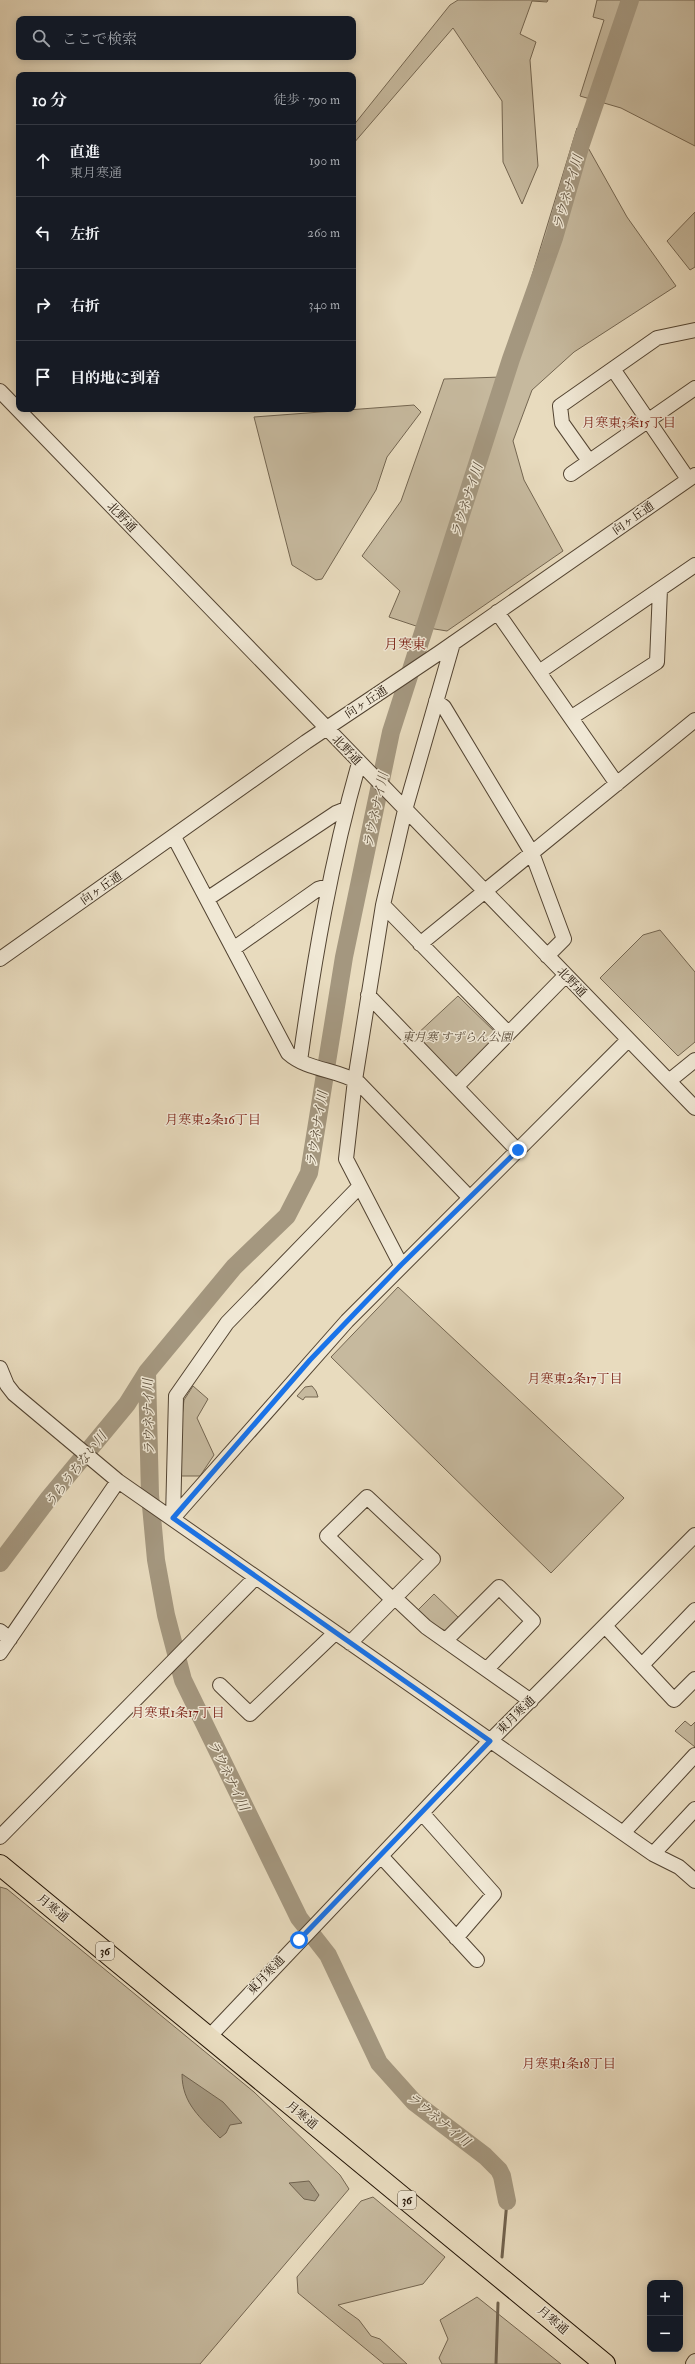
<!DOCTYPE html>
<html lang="ja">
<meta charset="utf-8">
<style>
body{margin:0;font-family:"IM FELL Double Pica","Noto Serif JP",serif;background:#242831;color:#f1f3f6}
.controls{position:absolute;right:12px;bottom:12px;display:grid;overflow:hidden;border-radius:8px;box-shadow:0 2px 10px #0003}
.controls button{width:36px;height:36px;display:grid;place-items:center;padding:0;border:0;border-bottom:1px solid #363941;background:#171b24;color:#f1f3f6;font:20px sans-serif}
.stop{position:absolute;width:12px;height:12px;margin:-9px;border:3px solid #1a73e8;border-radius:50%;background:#fff}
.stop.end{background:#1a73e8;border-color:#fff;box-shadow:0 1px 4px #0008}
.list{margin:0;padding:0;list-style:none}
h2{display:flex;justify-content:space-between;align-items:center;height:52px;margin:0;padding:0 16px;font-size:17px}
h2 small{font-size:13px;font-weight:400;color:#9ea1a6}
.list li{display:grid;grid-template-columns:26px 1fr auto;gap:12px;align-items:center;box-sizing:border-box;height:72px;padding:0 16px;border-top:1px solid #363941}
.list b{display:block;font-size:15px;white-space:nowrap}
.list p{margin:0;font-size:13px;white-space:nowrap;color:#9ea1a6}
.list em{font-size:13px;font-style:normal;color:#9ea1a6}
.icon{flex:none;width:22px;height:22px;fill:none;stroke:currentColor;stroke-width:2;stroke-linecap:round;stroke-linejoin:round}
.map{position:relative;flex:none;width:695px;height:2364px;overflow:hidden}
.search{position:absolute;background:#171b24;box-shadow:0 2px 10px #0003;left:16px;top:16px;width:340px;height:44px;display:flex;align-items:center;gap:10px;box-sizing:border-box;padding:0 14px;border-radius:8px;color:#9ea1a6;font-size:15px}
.panel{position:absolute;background:#171b24;box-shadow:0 2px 10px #0003;left:16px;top:72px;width:340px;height:340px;border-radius:8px}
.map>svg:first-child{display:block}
.green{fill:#c6b99e;stroke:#746651}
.water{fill:#a4977f;stroke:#70624e}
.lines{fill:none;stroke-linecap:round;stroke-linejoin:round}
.stream{stroke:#70624e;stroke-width:3}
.river{stroke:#a4977f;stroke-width:18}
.minor-casing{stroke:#534432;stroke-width:16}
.highway-casing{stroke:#211204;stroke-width:22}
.minor{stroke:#f0e8d5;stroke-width:14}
.highway{stroke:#e8dbbe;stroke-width:20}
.route{stroke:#1a73e8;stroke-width:5}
.labels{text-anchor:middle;stroke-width:3;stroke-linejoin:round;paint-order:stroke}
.shield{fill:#f0e8d5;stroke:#5f5243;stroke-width:1}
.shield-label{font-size:11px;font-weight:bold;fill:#211204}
.street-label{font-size:12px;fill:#211204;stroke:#f0e8d5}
.park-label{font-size:12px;font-style:italic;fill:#5b4c3a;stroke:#f0e8d5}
.water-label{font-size:13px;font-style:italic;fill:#5c4e3b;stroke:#f0e8d5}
.neighbourhood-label{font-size:13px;fill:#7a1f14;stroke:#f0e8d5}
.quarter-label{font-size:14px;fill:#7a1f14;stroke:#f0e8d5}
</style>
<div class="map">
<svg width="695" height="2364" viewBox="0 0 695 2364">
<rect width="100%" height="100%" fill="#e8dbbe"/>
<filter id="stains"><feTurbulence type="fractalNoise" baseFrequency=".005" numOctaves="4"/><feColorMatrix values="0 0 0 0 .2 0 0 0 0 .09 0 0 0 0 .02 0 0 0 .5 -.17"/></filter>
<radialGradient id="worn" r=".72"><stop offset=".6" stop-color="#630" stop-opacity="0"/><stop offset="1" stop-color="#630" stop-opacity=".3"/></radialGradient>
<!-- green -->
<path class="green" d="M458,0H548L547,2L532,1L520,34L536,42L530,60L538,166L522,204L503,162L502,101L453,28L353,144V126L450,5Z
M597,0H695V146L621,108L580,96L604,20L593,17Z
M577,128L627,217L676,286L574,352L532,390L513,441L524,480L563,551L447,631L416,626L389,617L400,591L362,556L401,501L444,379L501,377Z
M695,212V267L690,270L667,241Z
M414,405L421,412L387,457L376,490L322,579L316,580L292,565L254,417Z
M660,930L695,972V1042L678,1056L600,978L643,935Z
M458,996L497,1034V1038L459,1077H455L415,1036Z
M398,1287L624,1498L551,1573L331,1357Z
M193,1386L208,1399L197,1418L214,1455L200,1476H180V1434L184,1400Z
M312,1386L316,1391L318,1397H305L303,1400L297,1396L305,1387Z
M434,1594L460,1619L448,1632L428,1622L417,1611Z
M685,1721L691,1726L695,1722V1747L675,1731Z
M0,1887L7,1889L254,2092L340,2175L349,2189L200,2364H0Z
M373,2197L445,2257L423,2284L338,2305L359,2320L371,2336L380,2339L407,2364H384L298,2293L297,2277L361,2201Z
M477,2297L561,2364H442L439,2358L448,2339L440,2320Z"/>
<!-- water -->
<path class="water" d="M182,2074L223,2102L242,2123L230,2125L226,2133L220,2138C201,2118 182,2104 182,2074Z
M309,2181L319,2195L315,2201L304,2199L289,2183Z"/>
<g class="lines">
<!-- stream -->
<path class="stream" d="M502,2257L507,2201
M496,2364L498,2303"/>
<!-- river -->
<path class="river" d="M147,1372L150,1495L156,1560L166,1615L183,1680L299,1918L328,1955L379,2063L414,2102L485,2156L499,2170L502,2176L507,2201
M0,1563L49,1498L127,1404L147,1372L234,1267L287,1216L309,1173L344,957L391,732L511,359L554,238L581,144L630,0"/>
<!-- minor casing -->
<g class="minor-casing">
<path id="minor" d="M613,369L688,479
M0,391L695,1108
M589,461L562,423L560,406L657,338L695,330
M571,474L695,388
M497,612L617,784
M539,672L695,565
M436,701L444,707L532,853L564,939L547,956
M572,717L657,662L660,589
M174,837L288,1053C308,1071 338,1069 359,1083L469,1197
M207,899L336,813L346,809
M383,905L508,1033
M420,944L695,720
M233,949L318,889L328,886
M0,959L306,742L439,653L695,475
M368,995L517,1150
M300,1061C314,960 331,861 359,763
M669,1081L695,1060
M457,1086L566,975
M401,1265L346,1159L355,1080L383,905L405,810L453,643
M0,1368L7,1385L14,1394L118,1481L653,1854L679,1867L695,1881
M173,1518L347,1321L628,1040
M173,1518L176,1396L227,1323L360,1186
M394,1597L426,1627L531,1701
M605,1626L674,1700L695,1679
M0,1631L10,1639
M446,1640L499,1587L533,1621L487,1669
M350,1643L433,1559L367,1497L327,1536L392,1599
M0,1653L118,1481
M642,1665L695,1610
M220,1685L250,1714L335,1633
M422,1813L494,1894L456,1938
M623,1833L695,1755
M0,1837L256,1577
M653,1854L695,1809
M381,1856L477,1960
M208,2038L490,1741L695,1535
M693,2364L695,2361"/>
</g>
<!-- highway casing -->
<g class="highway-casing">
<path id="highway" d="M0,1865L605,2364"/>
</g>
<!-- minor -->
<use href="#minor" class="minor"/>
<!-- highway -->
<use href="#highway" class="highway"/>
</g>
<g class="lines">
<!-- route -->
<path class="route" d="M299,1940L490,1741L173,1518L310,1360L401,1265L518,1150"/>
</g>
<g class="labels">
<!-- shield labels -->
<g class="shield">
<rect x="96" y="1942" width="18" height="18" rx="3"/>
<rect x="398" y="2191" width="18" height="18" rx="3"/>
</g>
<g class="shield-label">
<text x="105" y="1955">36</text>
<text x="407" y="2204">36</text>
</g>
<!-- street labels -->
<g class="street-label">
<text transform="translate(122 517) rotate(46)" y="4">北野通</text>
<text transform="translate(633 518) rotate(-35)" y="4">向ヶ丘通</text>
<text transform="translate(366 702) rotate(-33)" y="4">向ヶ丘通</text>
<text transform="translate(347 750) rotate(46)" y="4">北野通</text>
<text transform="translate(101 888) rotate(-35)" y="4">向ヶ丘通</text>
<text transform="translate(572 982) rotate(46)" y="4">北野通</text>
<text transform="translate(516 1715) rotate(-45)" y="4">東月寒通</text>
<text transform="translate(53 1908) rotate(39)" y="4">月寒通</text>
<text transform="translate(266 1975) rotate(-47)" y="4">東月寒通</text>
<text transform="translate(302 2115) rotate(39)" y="4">月寒通</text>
<text transform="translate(553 2320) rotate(40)" y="4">月寒通</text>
</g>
<!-- park labels -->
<g class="park-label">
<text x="457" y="1041">東月寒 すずらん公園</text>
</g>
<!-- water labels -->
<g class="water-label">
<text transform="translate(567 192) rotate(-74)" y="5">ラウネナイ川</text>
<text transform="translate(466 500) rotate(-72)" y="5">ラウネナイ川</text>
<text transform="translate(375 810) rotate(-78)" y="5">ラウネナイ川</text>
<text transform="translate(316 1129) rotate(-81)" y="5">ラウネナイ川</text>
<text transform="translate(148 1417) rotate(-91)" y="5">ラウネナイ川</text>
<text transform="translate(75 1469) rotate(-52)" y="5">うらうちない川</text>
<text transform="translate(229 1775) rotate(64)" y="5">ラウネナイ川</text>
<text transform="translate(439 2119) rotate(39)" y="5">ラウネナイ川</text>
</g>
<!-- neighbourhood labels -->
<g class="neighbourhood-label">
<text x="629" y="427">月寒東3条15丁目</text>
<text x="213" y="1124">月寒東2条16丁目</text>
<text x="575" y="1383">月寒東2条17丁目</text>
<text x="178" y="1717">月寒東1条17丁目</text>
<text x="569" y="2068">月寒東1条18丁目</text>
</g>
<!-- quarter labels -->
<g class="quarter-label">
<text x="405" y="649">月寒東</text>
</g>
</g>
<rect width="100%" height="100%" filter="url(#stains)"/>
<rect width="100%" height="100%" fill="url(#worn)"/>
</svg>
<div class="controls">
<button>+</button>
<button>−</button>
</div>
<div class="stop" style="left:299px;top:1940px"></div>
<div class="stop end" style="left:518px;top:1150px"></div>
<div class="search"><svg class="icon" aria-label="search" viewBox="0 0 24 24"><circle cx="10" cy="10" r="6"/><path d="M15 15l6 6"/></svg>ここで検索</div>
<section class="panel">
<h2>10 分<small>徒歩 · 790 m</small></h2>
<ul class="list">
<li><svg class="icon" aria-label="ahead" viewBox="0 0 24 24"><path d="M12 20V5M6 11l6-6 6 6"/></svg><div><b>直進</b><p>東月寒通</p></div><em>190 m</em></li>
<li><svg class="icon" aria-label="left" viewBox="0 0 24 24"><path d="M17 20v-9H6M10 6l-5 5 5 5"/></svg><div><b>左折</b></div><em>260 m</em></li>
<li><svg class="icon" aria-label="right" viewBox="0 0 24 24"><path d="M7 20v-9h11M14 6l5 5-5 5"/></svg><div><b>右折</b></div><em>340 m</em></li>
<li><svg class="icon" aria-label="arrive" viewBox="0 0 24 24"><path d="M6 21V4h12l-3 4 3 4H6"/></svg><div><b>目的地に到着</b></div></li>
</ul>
</section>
</div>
